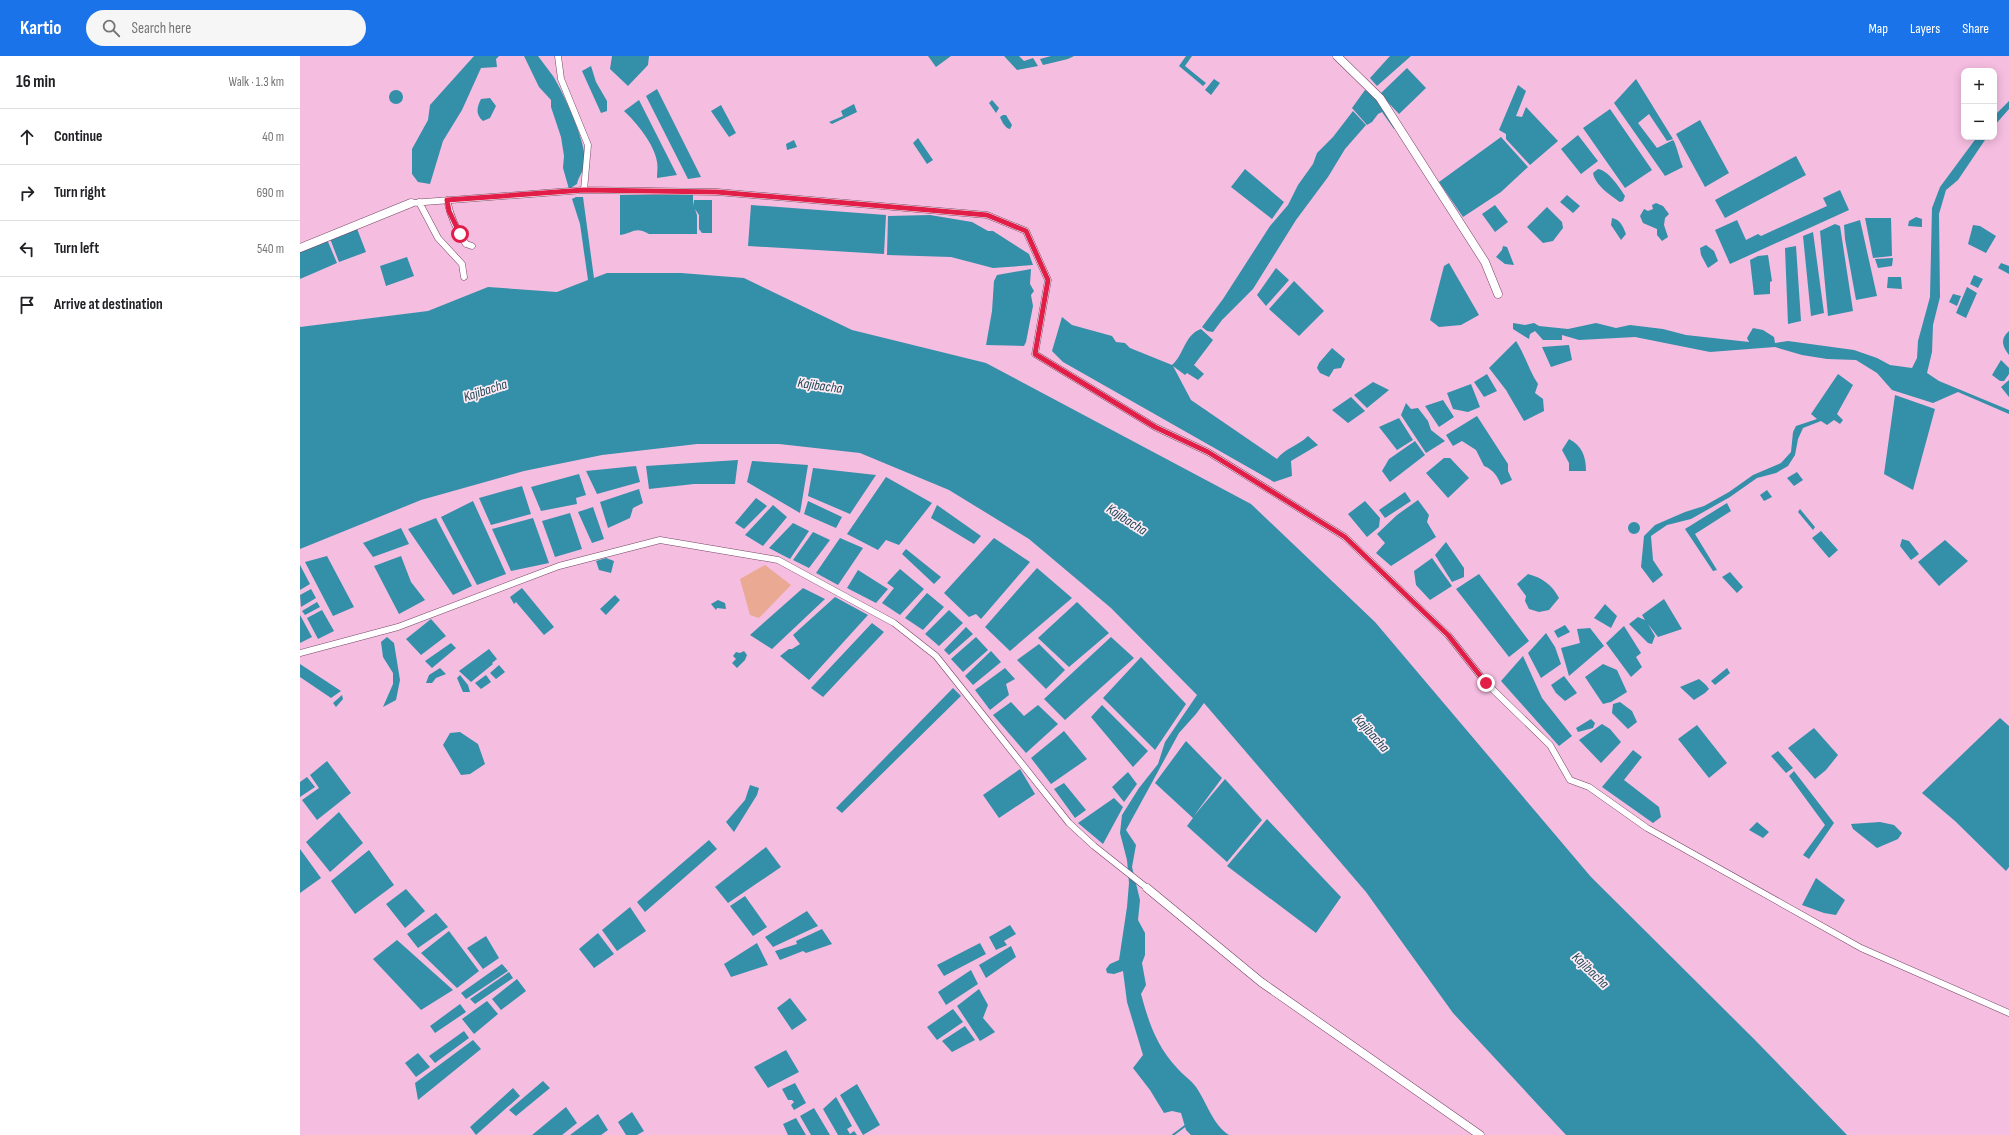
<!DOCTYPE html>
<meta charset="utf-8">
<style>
body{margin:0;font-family:"Sofia Sans Condensed",sans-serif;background:#f6f6f6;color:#202124}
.controls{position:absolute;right:12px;top:12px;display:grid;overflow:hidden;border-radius:8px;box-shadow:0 2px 10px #0003}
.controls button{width:36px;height:36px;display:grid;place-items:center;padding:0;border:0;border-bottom:1px solid #e0e0e0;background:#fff;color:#202124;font:20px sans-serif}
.stop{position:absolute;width:12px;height:12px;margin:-9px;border:3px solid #e11d48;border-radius:50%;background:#fff}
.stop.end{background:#e11d48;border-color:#fff;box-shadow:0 1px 4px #0008}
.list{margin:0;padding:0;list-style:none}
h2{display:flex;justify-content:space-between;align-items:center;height:52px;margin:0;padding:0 16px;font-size:17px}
h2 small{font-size:13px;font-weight:400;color:#757577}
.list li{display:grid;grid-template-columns:26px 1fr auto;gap:12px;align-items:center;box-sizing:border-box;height:56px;padding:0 16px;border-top:1px solid #e0e0e0}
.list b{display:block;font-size:15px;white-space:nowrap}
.list em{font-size:13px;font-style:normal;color:#757577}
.icon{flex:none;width:22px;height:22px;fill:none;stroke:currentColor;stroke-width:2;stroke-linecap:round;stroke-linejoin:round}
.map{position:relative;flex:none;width:1709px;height:1079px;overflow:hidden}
header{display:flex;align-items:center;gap:24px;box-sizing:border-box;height:56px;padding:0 20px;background:#1a73e8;color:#fff}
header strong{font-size:19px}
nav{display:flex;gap:22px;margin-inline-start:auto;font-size:14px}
.search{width:280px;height:36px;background:#f6f6f6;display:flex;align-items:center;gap:10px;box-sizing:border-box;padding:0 14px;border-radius:22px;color:#757577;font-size:15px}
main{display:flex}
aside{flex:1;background:#fff}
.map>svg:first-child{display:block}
.green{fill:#eaa992}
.water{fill:#348fa9}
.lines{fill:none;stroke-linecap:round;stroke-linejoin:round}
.stream{stroke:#348fa9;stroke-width:2}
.minor-casing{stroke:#754565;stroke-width:7}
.tertiary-casing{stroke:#754565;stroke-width:9}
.minor{stroke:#fff;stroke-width:6}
.tertiary{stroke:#fff;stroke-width:8}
.route{stroke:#e11d48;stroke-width:5}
.labels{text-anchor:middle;stroke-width:3.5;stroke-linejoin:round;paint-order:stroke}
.water-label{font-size:14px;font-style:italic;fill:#224a56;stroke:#fdebf6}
</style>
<header>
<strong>Kartio</strong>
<div class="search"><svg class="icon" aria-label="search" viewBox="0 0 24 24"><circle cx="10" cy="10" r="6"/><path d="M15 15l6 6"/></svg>Search here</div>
<nav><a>Map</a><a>Layers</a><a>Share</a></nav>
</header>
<main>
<aside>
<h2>16 min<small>Walk · 1.3 km</small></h2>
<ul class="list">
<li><svg class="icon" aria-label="ahead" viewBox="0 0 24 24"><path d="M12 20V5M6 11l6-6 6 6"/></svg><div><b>Continue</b></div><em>40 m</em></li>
<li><svg class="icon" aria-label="right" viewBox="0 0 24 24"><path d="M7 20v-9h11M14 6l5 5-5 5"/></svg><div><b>Turn right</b></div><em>690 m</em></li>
<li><svg class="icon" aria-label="left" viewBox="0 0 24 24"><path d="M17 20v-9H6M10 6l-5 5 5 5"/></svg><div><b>Turn left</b></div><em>540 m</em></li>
<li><svg class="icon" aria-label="arrive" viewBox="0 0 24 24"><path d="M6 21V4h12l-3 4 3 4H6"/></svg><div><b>Arrive at destination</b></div></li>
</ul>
</aside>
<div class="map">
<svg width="1709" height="1079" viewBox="0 0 1709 1079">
<rect width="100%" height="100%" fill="#f5bde0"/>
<!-- green -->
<path class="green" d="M465,509L491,529L459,562L450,559L440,523Z"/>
<!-- water -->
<path class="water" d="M174,0H199L196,3L197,11L181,12L162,54L143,85L130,128L118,126L112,118V93L128,64L130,49Z
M224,0H238C243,7 248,13 253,20C264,38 287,87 285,108C284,115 278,121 277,128L269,133L263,112L264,100L261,81L251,51V44L239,31Z
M312,0H349L348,9L328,30L310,13Z
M628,0H651L636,11Z
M704,0H719L724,5L733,2L738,10L717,14Z
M751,0H774L768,3L743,9L740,3Z
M886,0H892L885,10L906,27L903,30L879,10Z
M1090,0H1111L1077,30L1070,22Z
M291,10L296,26L307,45V55L301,57L282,15Z
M1107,12L1126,32L1099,58L1080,38Z
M914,23L920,27L911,39L905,34Z
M1336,23L1373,83L1367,85L1349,58L1338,67L1357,92L1373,84C1376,87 1380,105 1383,111L1365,120L1314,47Z
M1218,29L1226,35L1216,60L1222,61L1226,51L1258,85L1230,109L1206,83V78L1199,74Z
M357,33L401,121L388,123L346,40Z
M89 41a7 7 0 1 1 14 0a7 7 0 1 1-14 0Z
M1065,34L1076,39L1097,71L1094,73L1082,56L1078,58L1072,66L1067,69L1052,52Z
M190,42L196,50L190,62L183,65C175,58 177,51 181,43Z
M339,44L377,119L357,122C357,117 358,111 357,106C355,89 336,66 324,55Z
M692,44L699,52L696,57L689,47Z
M1709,45V53L1694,70V60Z
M554,48L557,56L532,68L529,66L543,60L541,55Z
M421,49L436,77L429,81L411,55Z
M1310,53L1352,114L1325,132L1283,72Z
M1053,55L1066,69L1045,93L1028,121L996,164L953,233L922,264L913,276L907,275L902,271L923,243L970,170L988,149L998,129L1013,108L1017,97L1033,81Z
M703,59H706L712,69L710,73C705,72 702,66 700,61Z
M1400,64L1429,117L1405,131L1376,78Z
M1278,79L1298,105L1281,118L1261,93Z
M1201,81L1228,111L1201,136L1163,161L1139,126Z
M1677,81H1687L1658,124L1646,134L1639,158L1640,241L1633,269L1632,296L1627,317L1639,325L1709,354V358L1658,336L1633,347L1592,334L1577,317L1556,304L1527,303L1502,299L1475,291L1410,296L1335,281L1279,284L1262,279V284H1243L1235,275L1230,278L1229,283L1213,273V267L1225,269L1234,267L1239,270L1268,273L1296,267L1316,272L1330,269L1363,273L1386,279L1449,286L1447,282L1453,272L1463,274L1474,281L1475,287L1488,285L1554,294L1577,302L1590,309L1612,312L1617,302L1618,285L1630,241L1632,152L1640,131Z
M618,82L633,104L627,108L613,87Z
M494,84L497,91L487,94L486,88Z
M1496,100L1506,119L1425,162L1415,144Z
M945,113L984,146L972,163L931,131Z
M1298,113C1309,115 1319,131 1325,140L1323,145L1320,146C1310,139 1295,129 1293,117Z
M1540,134L1549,154L1430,208L1415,174L1437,164L1446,184L1458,178L1461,180L1527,150L1523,142Z
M320,139H393V150L394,144H412V177H402L399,173V159L395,153L397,159V178H349C335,170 333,177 320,179Z
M1267,139L1280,150L1273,157L1260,146Z
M276,141H283L294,222L307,217H381L444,222L552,274L686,307L951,448L1075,566L1291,821L1454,983L1547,1079H1266L1153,957L1066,836L904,647L896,658L879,677L826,774L836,789L832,811L840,844L838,864L845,877V899L842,907L846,929L841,938C849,967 856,989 877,1012C883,1019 891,1024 896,1031C907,1047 913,1069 929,1079H891L886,1074L881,1057L872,1055L864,1057L850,1034L833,1012L843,999L827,946L823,915L814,918L807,917L806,913L810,908L819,904L827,851L829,827L827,804L820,777L822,759L839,732L858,708L865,686L897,639L811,552L729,483L649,434L560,397L479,388H397L302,399L224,415L121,444L0,493V271L128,255L188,231L257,236L288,224L280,168L272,143Z
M1356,147L1363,150L1369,158L1365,162L1364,169L1368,181L1362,185L1357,179V173L1343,167L1340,160L1344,153L1348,155L1353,153L1352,149Z
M451,149L586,159L584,198L448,190Z
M1195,149L1208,166L1195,176L1182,158Z
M1247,151L1262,166L1263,172L1253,185L1243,187L1227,171Z
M630,159L672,166L688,175H693L729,198L733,209L693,212L651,201L587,199L588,160Z
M1616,161L1622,163V171L1608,170L1609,165Z
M1312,162C1321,164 1323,171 1326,178L1321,184L1311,169Z
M1565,162H1591L1592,200L1573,202Z
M1560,164L1577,240L1556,244L1545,183L1544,169Z
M1535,168L1540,170L1553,255L1528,260L1520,175Z
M1673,169L1680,170L1696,180L1686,197L1668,188Z
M56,170L66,196L39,206L29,180Z
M1513,176L1524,257L1511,260L1503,180Z
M26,181L37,207L0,223V192Z
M1406,189L1414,195L1418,205L1408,212L1401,199L1400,192Z
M1203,190L1207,191L1214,209L1205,208L1196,201L1202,194Z
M1496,190L1501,265L1488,268L1485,192Z
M1468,199L1472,225L1470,226V238L1454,239L1450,204L1458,200Z
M107,201L114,220L86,230L80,210Z
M1593,202L1592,210L1578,212L1575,203Z
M1149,207L1179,259L1161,269L1139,271L1130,264L1144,210Z
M1701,207L1709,210V218L1698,212Z
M976,212L989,224L966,250L957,239Z
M731,213L730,228L734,235L731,239L733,250L726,286L724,290L686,289L692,255L694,225L697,219Z
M1674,219L1683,223L1678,232L1670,228Z
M1588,221H1601L1602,233L1587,232Z
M994,225L1024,255L999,280L969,253Z
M1667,231L1677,237L1666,262L1656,257Z
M1653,238L1661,240L1657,250L1649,246Z
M762,261L772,269L812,280L816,286L825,287L830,292L872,309C884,299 884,279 901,273L913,284L894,309L904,318L898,324L887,317L885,319L873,310L891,344L977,403C985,392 998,390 1008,380L1018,389L991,405L992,420L974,426L763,306L752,295Z
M1709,275V299C1702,290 1700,283 1709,275Z
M1216,285C1225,299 1229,314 1238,328L1235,337L1243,343L1244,355L1224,365L1206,334L1189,312Z
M1269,289L1272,304L1251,311L1242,291Z
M1032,292L1045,303L1041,312L1034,313L1029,321L1020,317L1017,312L1019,307Z
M1701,304L1709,312V318L1704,325H1700L1692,319Z
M1187,318L1197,335L1184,341L1174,326Z
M1538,318L1553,329L1537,358L1543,364L1540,368L1534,364L1527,369L1521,365L1503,372L1498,383L1495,399L1488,410L1476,417L1457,422L1430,441L1391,463L1367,469L1351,480L1353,504L1363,519L1353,527L1341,511L1344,480L1355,469L1385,456L1404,450L1429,436L1453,419L1481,407L1491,396L1493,376L1496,370L1517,363L1511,358Z
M1709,324V341L1701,331Z
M1073,326L1089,334L1067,352L1054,339Z
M1171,328L1180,351L1168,356L1153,353L1147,337Z
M1595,339L1635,353L1613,434L1584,418Z
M1051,341L1065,355L1048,367L1032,354Z
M1143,344L1154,361L1139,371L1125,350Z
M1106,347L1111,353L1118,352L1128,365L1131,374L1145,385L1126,397L1101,359Z
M1177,360L1208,408V415L1212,424L1201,429C1197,420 1194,414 1184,410L1176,394L1162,385L1153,390L1146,379Z
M1099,362L1113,384L1097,394L1079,371Z
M1269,383C1282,390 1286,400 1286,415H1269V407L1262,394Z
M1115,385L1125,399L1090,426L1082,415L1089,403Z
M1144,402H1150L1169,422L1148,442L1126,417Z
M438,404L435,428H394L349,433L346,410Z
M452,405L508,409L500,457L447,426Z
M336,410L340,426L297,438L286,415Z
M513,412L576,419L550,458L508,440Z
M1497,416L1503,424L1494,430L1487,422Z
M279,418L286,439L276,442L277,448L241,455L231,431Z
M586,421L632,447L599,489L586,484L578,494L547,478Z
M222,430L231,458L191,469L179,442Z
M339,433L343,447L333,452L330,462L308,472L300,446Z
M1467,434L1472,441L1464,445L1460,439Z
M1105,436L1111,445L1085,462L1079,454Z
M456,442L467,450L444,473L435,467Z
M1118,444L1129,459L1127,466L1136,481L1091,510L1076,497L1085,487L1077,478L1097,459Z
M173,445L206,518L177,529L141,461Z
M508,445L542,461L536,472L504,458Z
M1065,445L1080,462L1079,471L1067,481L1048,458Z
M1427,447L1431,455L1395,478L1417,514L1413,515L1385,473Z
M473,449L487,461L463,490L445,479Z
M637,449L681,480L674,488L631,462Z
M293,451L304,483L292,487L278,456Z
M1500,453L1515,471L1513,474L1498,456Z
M270,457L282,493L255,501L242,465Z
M136,462L172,530L153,539L108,473Z
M233,462L249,507L211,515L192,473Z
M1328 472a6 6 0 1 1 12 0a6 6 0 1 1-12 0Z
M493,467L509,475L490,503L469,492Z
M101,472L109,488L73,501L63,487Z
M1521,475L1538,494L1529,502L1512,482Z
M513,476L530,484L509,512L493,504Z
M540,482L563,492L538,529L516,517Z
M694,482L730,506L681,563L676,558L669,561L644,537Z
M1602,483L1609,485L1619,498L1611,504L1600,490Z
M1645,484L1668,505L1639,530L1618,506Z
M1146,486L1164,512V521L1152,526L1135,499Z
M606,493L641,521L634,528L602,498Z
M27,500L54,551L33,560L5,506Z
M101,500L111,526L125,544L99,558L74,510Z
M306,502L314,505L311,517L299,514L296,505Z
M1132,502L1152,530L1130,544L1116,529L1114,515Z
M0,509L10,528L0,534Z
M737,512L772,542L710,595L685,571Z
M600,513L624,533L600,559L582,547L594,532L587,527Z
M558,514L588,533L576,547L547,532Z
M1430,516L1443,531L1437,537L1422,521Z
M1179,518L1229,585L1209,601L1156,533Z
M1228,518C1243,522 1252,529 1259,542L1249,554L1239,556L1229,553L1225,545L1226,540L1217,528Z
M222,532L254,571L244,579L216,546L214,548L210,541Z
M503,532L525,543L472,593L450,579Z
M11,533L16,542L1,551L0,539Z
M627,537L644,551L623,574L605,562Z
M315,539L320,544L306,559L300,553Z
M535,541L568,559L509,624L480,600L489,593H492L500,588L493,579Z
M1364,543L1382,573L1358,581L1348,568L1355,580L1352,588L1348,587L1329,568L1338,561L1345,564L1342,559Z
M418,544L425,547L426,553L417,552L416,554L411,548Z
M17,546L20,551L5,559L2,555Z
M777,546L809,577L769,611L738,582Z
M1305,548L1317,560L1311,572L1294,562Z
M22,554L34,575L18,583L7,562Z
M649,554L663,567L639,590L625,578Z
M0,559L12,581L0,587Z
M131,563L146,580L121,599L106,583Z
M572,567L584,576L523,641L511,632Z
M1265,569L1270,576L1258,582L1254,575Z
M1324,570L1341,597L1336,601L1342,611L1331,621L1306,587Z
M666,571L673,578L649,599L644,594Z
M1290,572L1304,590L1269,620L1261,592L1280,587L1277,573Z
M1246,577L1255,591L1261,608L1241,622L1228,597Z
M87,581L94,587L100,624L96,644L83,651L93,628V617L83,601L81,586Z
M676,581L688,594L663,616L651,603Z
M811,581L834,602L765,664L744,643Z
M151,587L156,592L132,612L125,605Z
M739,588L765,614L746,633L717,604Z
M189,593L197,603L192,607L193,608L171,626L159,615Z
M444,595L447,599L445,604L437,612L432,607L436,603L433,600L436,596L440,597Z
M691,595L701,606L673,629L665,620Z
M1223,600L1242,642L1272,680L1259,690L1201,625Z
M841,601L886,648L855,694L803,642Z
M0,608L41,635L31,642L0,621Z
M1303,608L1317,614L1327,636L1311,646L1303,648L1285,621Z
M199,609L205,616L196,623L190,617Z
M140,612L146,618L136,622L132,627H126L129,619Z
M705,612L715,623L706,628L709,639L690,654L675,634Z
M1427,612L1430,617L1415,629L1411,625Z
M160,619L168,629L170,636H163L157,622Z
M186,619L191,626L181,633L175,627Z
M1264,620L1277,637L1265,645L1256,637L1251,629Z
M1399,623L1406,629L1409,633L1405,637L1394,644L1380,631Z
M653,632L661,640L542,757L536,752Z
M42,639L43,643L36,651L33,647Z
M711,646L724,660L738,649L758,668L726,697L693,659Z
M1320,646L1332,655L1337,666L1328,673L1312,657L1313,648Z
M802,649L848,695L833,711L791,661Z
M1700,662L1709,670V811L1706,815L1655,765L1622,737Z
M1291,663L1295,667L1293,672L1278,676L1276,672Z
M1302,668L1310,673L1321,686L1301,707L1279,684Z
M1397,669L1427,707L1409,722L1378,683Z
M1514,672L1538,699L1526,714L1515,723L1488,692Z
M764,675L787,703L751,728L731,702Z
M160,676L178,688L185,708L170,718L161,719L143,689L150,677Z
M886,685L922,722L893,761L925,723L962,764L927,806L887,770L893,762L855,727Z
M1333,694L1342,701L1324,724L1359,751L1361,761L1353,767L1302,731Z
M1478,695L1493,712L1486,717L1471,700Z
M27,705L51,737L17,764L2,744L19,732L10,719Z
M720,713L735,738L699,762L683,739Z
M1494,715L1534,767L1509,803L1503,799L1525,769L1489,720Z
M828,716L837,728L824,746L812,731Z
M7,721L15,731L0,741V726Z
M764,727L786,754L775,762L754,733Z
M450,729L459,732L457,739L434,776L426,766L445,744Z
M814,742L823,751L803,788L778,767Z
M39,756L63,787L30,816L6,786Z
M967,763L1041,841L1016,877L927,810Z
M1457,766L1469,776L1463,782L1449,774Z
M1580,766L1594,769L1602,777L1598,783L1577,792L1553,773L1551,768Z
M409,784L417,793L345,856L337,846Z
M466,791L481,811L428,847L415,831Z
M0,793L21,822L0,837Z
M69,794L94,829L55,858L31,825Z
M1516,822L1545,844L1536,859L1524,857L1502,849Z
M106,833L125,855L105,872L86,848Z
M445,840L467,871L453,880L430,850Z
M330,851L346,875L317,895L302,874Z
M507,855L518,870L473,891L465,881Z
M136,857L148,871L118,892L107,878Z
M710,869L716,878L704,885L707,889L696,894L689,881Z
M522,873L532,888L506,897L503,895L480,904L475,895L497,888L496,885Z
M149,875L179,915L157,932L121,897Z
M298,877L314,898L294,912L279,893Z
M186,880L199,902L183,913L167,892Z
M97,884L153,934L121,954L73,903Z
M457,887L468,909L431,921L424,908Z
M680,887L686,898L644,920L637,909Z
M711,890L716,901L686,922L679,909Z
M202,908L208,915L166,943L161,937Z
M671,914L678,928L646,949L638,936Z
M209,916L213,922L175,948L170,943Z
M217,923L226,935L201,954L192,943Z
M679,933L688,949L683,962L695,976L680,985L657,950Z
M490,942L507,964L492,974L477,952Z
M187,945L198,958L174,978L162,963Z
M160,948L166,956L135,977L130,970Z
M653,953L663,966L637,984L627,971Z
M665,970L675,984L652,996L642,985Z
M164,975L169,982L135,1007L129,1000Z
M173,984L181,993L118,1044L115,1027Z
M486,994L499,1016L468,1032L454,1011Z
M118,997L130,1011L116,1021L105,1007Z
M243,1025L250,1032L216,1060L209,1054Z
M495,1027L506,1047L494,1054L491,1049L494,1046L492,1044H488L482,1033Z
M557,1028L580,1069L563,1079L540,1039Z
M213,1032L220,1040L176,1079L170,1071Z
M536,1041L552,1070L547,1073L550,1078L554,1075L557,1079H538L523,1053Z
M266,1051L277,1067L262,1079H232Z
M514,1052L530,1079H511L500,1060Z
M332,1056L344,1075L337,1079H326L318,1066Z
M298,1058L308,1074L301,1079H270Z
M496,1062L506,1079H488L483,1068Z"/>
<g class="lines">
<!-- stream -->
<path class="stream" d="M873,1079L885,1070"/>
<!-- minor casing -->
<g class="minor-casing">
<path id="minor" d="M258,0L261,23L288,89L284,134
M147,144C150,159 157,175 166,188L172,190
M119,146L138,182L162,208L164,221
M111,147L284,134L417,136L687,159L726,175L748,224L735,298L855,371L908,396L1045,481L1148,579L1186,627L1250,689L1270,724L1289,731L1347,772L1561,892L1709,957
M0,597L98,571L259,510L360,484L478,504L594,567L636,600L769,767L794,790L847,832"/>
</g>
<!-- tertiary casing -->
<g class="tertiary-casing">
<path id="tertiary" d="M1037,0L1080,42L1185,206L1198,238
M0,192L111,147
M847,832L961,926L1180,1079"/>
</g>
<!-- minor -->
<use href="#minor" class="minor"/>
<!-- tertiary -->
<use href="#tertiary" class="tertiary"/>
</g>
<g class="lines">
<!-- route -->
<path class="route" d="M160,178L149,155L147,144L284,134L417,136L687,159L726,175L748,224L735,298L855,371L908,396L1045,481L1148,579L1186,627"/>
</g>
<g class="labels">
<!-- water labels -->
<g class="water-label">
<text transform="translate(520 329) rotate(8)" y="5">Kajibacha</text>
<text transform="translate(185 334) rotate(-18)" y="5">Kajibacha</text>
<text transform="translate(827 463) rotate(33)" y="5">Kajibacha</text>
<text transform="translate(1072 677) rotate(48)" y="5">Kajibacha</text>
<text transform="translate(1291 914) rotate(44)" y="5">Kajibacha</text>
</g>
</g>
</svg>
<div class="controls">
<button>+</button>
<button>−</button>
</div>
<div class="stop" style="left:160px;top:178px"></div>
<div class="stop end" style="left:1186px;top:627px"></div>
</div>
</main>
